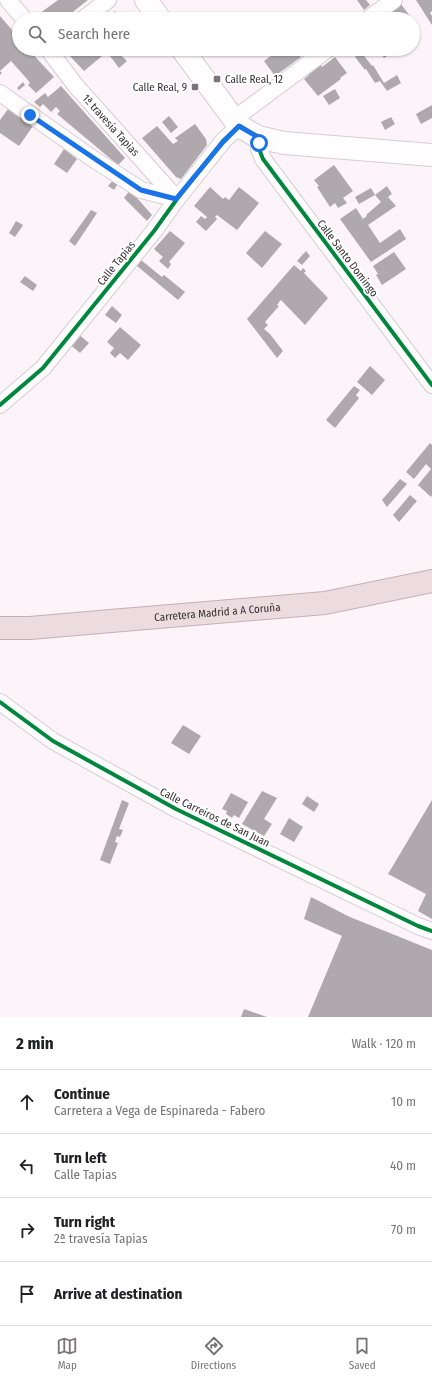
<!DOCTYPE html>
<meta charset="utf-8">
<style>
body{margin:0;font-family:"Fira Sans Condensed",sans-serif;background:#f2f2f2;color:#202124}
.stop{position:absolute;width:12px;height:12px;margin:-9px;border:3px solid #1a73e8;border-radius:50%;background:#fff}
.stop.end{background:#1a73e8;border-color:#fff;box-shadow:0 1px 4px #0008}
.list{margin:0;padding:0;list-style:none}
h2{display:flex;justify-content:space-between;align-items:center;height:52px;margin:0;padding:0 16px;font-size:17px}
h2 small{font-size:13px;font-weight:400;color:#757577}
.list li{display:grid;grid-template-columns:26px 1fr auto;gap:12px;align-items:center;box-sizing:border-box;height:64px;padding:0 16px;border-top:1px solid #e0e0e0}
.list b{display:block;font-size:15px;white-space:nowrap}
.list p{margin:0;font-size:13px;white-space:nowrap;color:#757577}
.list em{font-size:13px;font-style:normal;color:#757577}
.icon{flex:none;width:22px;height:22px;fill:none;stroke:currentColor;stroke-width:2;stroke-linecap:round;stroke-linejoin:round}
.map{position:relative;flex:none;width:432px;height:1017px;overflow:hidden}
.search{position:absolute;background:#fff;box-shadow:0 1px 3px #0004;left:12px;right:12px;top:12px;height:44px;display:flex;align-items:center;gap:10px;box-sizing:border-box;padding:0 14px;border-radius:22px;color:#757577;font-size:15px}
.sheet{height:308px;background:#fff}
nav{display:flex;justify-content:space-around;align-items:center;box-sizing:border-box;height:56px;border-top:1px solid #e0e0e0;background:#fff;font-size:11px;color:#757577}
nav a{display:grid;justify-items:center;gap:2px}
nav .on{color:#7c7478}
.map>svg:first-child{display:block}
.building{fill:#afa9ae}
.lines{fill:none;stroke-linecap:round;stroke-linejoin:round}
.street-casing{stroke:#d7ced3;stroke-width:18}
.secondary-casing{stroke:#d7ced3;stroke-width:24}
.highway-casing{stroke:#c3b0b5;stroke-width:24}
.street{stroke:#fffdfe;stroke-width:16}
.secondary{stroke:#fffdfe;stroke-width:22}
.highway{stroke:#ecdce0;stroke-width:22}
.cycleway-casing{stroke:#fff;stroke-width:6}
.cycleway{stroke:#00873e;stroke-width:4}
.route{stroke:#1a73e8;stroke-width:5}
.poi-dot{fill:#7c7478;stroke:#fff;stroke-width:1.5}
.labels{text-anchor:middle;stroke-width:4;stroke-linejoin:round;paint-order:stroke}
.poi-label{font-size:11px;fill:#372f33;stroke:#fff;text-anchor:start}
.street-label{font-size:11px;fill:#372f33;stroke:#fff}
</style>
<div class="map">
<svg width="432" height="1017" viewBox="0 0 432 1017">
<rect width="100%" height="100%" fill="#fcf4f8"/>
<!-- building -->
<path class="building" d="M58,0H88L64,19H39L36,16Z
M357,0H366L370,5L364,10Z
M416,0H432V11L430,13L432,16V25Z
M401,4L412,19H383V18Z
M115,11L120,19H105Z
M327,12L332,19H318Z
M0,16L19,38V49H28L54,77L36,93L28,85L30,83L27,79L11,61L0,71L2,73L0,75Z
M69,49H115L127,61L119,68L107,52L84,71L68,54Z
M280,49H294L301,57L275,76L264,61Z
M384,49H398L384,58L380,52Z
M361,52L372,66L373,65L384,83L397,75L401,83L387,91L380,81L375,83L366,69L365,70L355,57Z
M335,57L347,73L340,78L341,79L318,96L304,79L309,75L310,71L318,65H321L322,67Z
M23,82L25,85L19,90L17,88Z
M61,86L125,158L118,165L57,114L60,111L56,107L51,112L43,104L40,107L34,102L45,93L48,97Z
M335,89L340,98L329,105L323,96Z
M432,105V118L421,124L416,114Z
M8,109L33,126L19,146L0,133V120Z
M169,116L178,127L171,133L162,122Z
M391,117L395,124L385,130L381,122Z
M195,124L206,139L207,145L181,179L176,177L142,138L157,126L173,144L178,141L175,138Z
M64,149L77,159L67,173L54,164Z
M334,165L353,191L343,198L347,203L338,208L335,203L330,207L317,187L319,186L314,180Z
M114,179L119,182L114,190L108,186Z
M387,186L392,194L388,197L396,206L368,225L380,243L400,229L406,239L371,262L340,219L356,208L363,219L367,216L366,215L381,202L375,195L359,204L355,197L371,188L375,195Z
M210,187L223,199L225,197L229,200L239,187L259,203L237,230L217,215L215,217L217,219L206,231L196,222L201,216L205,219L207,217L194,206Z
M130,190L152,215L147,221L124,198Z
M91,210L97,213L75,246L69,241Z
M16,221L23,225L15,237L9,233Z
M170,231L185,243L169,262L171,264L168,269L159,261L163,257L154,249Z
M265,231L282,244L262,268L246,253Z
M306,251L310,256L302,265L297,261Z
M394,252L406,269L382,285L376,275L378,274L373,266Z
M141,260L162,277L164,275L185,292L178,300L137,266Z
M294,265L301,271L303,268L306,271L304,273L328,298L305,325L281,300L279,302L277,305L279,306L265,322L268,325L264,329L270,334L283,351L277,358L247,319Z
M25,276L37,285L33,291L20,282Z
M112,306L122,315L116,323L105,315Z
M120,327L141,345L128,360L120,353L115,358L110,353L114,348L107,342Z
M77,333L89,343L80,353L68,343Z
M370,366L385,380L372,395L357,382Z
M354,386L360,390L356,395L359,398L335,428L326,420Z
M430,443L432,445V495L431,497L418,485L431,469L426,464L414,479L406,472Z
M400,479L407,484L387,507L382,500Z
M410,495L417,501L399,522L393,515Z
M183,725L201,736L189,754L171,743Z
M262,791L277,798L264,819L272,824L264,836L242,824Z
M231,793L248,802L239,818L234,815L232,818L226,814L227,811L222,809Z
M307,796L319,804L314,812L302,804Z
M122,800L129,803L119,829L123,830L120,837L117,836L115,842L118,843L110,864L100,860Z
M432,800V919L418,911L426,894L388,874Z
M289,818L303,827L294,842L280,834Z
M311,897L350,917L432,950V1017H308L342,936L304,919Z
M244,1009L267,1017H241Z"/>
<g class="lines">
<!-- street casing -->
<g class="street-casing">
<path id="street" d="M8,0L24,19
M83,19L108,0
M368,19L394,0
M48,49L76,86L177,199
M0,93L89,156L141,190L177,199
M234,119L328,49
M258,137L259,149L263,159L432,385
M0,405L43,368L154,231L177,199L212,155L223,141L239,126
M0,702L53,741L176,809L418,926L432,931"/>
</g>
<!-- secondary casing -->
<g class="secondary-casing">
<path id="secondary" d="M146,0L160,19
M182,49L239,126L258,137L284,143L432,155"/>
</g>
<!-- highway casing -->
<g class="highway-casing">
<g id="highway">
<path id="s1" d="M0,628H30L111,621L325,603L432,581"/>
</g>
</g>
<!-- street -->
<use href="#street" class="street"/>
<!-- secondary -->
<use href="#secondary" class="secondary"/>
<!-- highway -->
<use href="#highway" class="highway"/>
<!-- cycleway casing -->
<g class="cycleway-casing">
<path id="cycleway" d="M258,137L259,149L263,159L432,385
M0,405L43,368L154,231L177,199L212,155L223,141L239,126
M0,702L53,741L176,809L418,926L432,931"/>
</g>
<!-- cycleway -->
<use href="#cycleway" class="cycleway"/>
</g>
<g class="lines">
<!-- route -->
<path class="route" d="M30,115L141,190L176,199L223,142L239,126L258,137L259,143"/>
</g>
<!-- markers -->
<g class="poi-dot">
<rect x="213" y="75" width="8" height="8" rx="2"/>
<rect x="191" y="83" width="8" height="8" rx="2"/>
</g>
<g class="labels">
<!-- poi labels -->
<g class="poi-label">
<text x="225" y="83">Calle Real, 12</text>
<text x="187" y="91" text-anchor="end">Calle Real, 9</text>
</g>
<!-- street labels -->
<g class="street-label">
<text transform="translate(111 125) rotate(48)" y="4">1ª travesía Tapias</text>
<text transform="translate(348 258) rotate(53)" y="4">Calle Santo Domingo</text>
<text transform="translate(116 263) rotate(-51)" y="4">Calle Tapias</text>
<text dy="4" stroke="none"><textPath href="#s1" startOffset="218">Carretera Madrid a A Coruña</textPath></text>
<text transform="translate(215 817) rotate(26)" y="4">Calle Carreiros de San Juan</text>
</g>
</g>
</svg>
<div class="stop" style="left:259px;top:143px"></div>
<div class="stop end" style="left:30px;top:115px"></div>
<div class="search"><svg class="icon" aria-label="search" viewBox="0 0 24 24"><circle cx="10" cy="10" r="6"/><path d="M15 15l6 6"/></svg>Search here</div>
</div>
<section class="sheet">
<h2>2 min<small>Walk · 120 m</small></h2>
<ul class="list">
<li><svg class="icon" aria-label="ahead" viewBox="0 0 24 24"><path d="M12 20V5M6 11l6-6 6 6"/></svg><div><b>Continue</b><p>Carretera a Vega de Espinareda - Fabero</p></div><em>10 m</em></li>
<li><svg class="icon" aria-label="left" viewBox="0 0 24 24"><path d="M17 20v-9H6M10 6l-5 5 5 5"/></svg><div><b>Turn left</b><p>Calle Tapias</p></div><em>40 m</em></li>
<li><svg class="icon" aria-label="right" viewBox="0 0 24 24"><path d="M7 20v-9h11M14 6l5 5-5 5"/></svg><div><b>Turn right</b><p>2ª travesía Tapias</p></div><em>70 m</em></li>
<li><svg class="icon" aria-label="arrive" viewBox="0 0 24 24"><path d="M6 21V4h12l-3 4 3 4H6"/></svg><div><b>Arrive at destination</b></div></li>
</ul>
</section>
<nav>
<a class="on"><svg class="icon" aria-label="map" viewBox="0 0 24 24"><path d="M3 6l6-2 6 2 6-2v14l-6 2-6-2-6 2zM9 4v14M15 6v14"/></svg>Map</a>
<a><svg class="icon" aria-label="directions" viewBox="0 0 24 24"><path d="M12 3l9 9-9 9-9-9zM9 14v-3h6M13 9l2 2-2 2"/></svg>Directions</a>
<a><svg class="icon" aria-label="saved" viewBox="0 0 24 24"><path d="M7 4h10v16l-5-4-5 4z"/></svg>Saved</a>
</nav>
